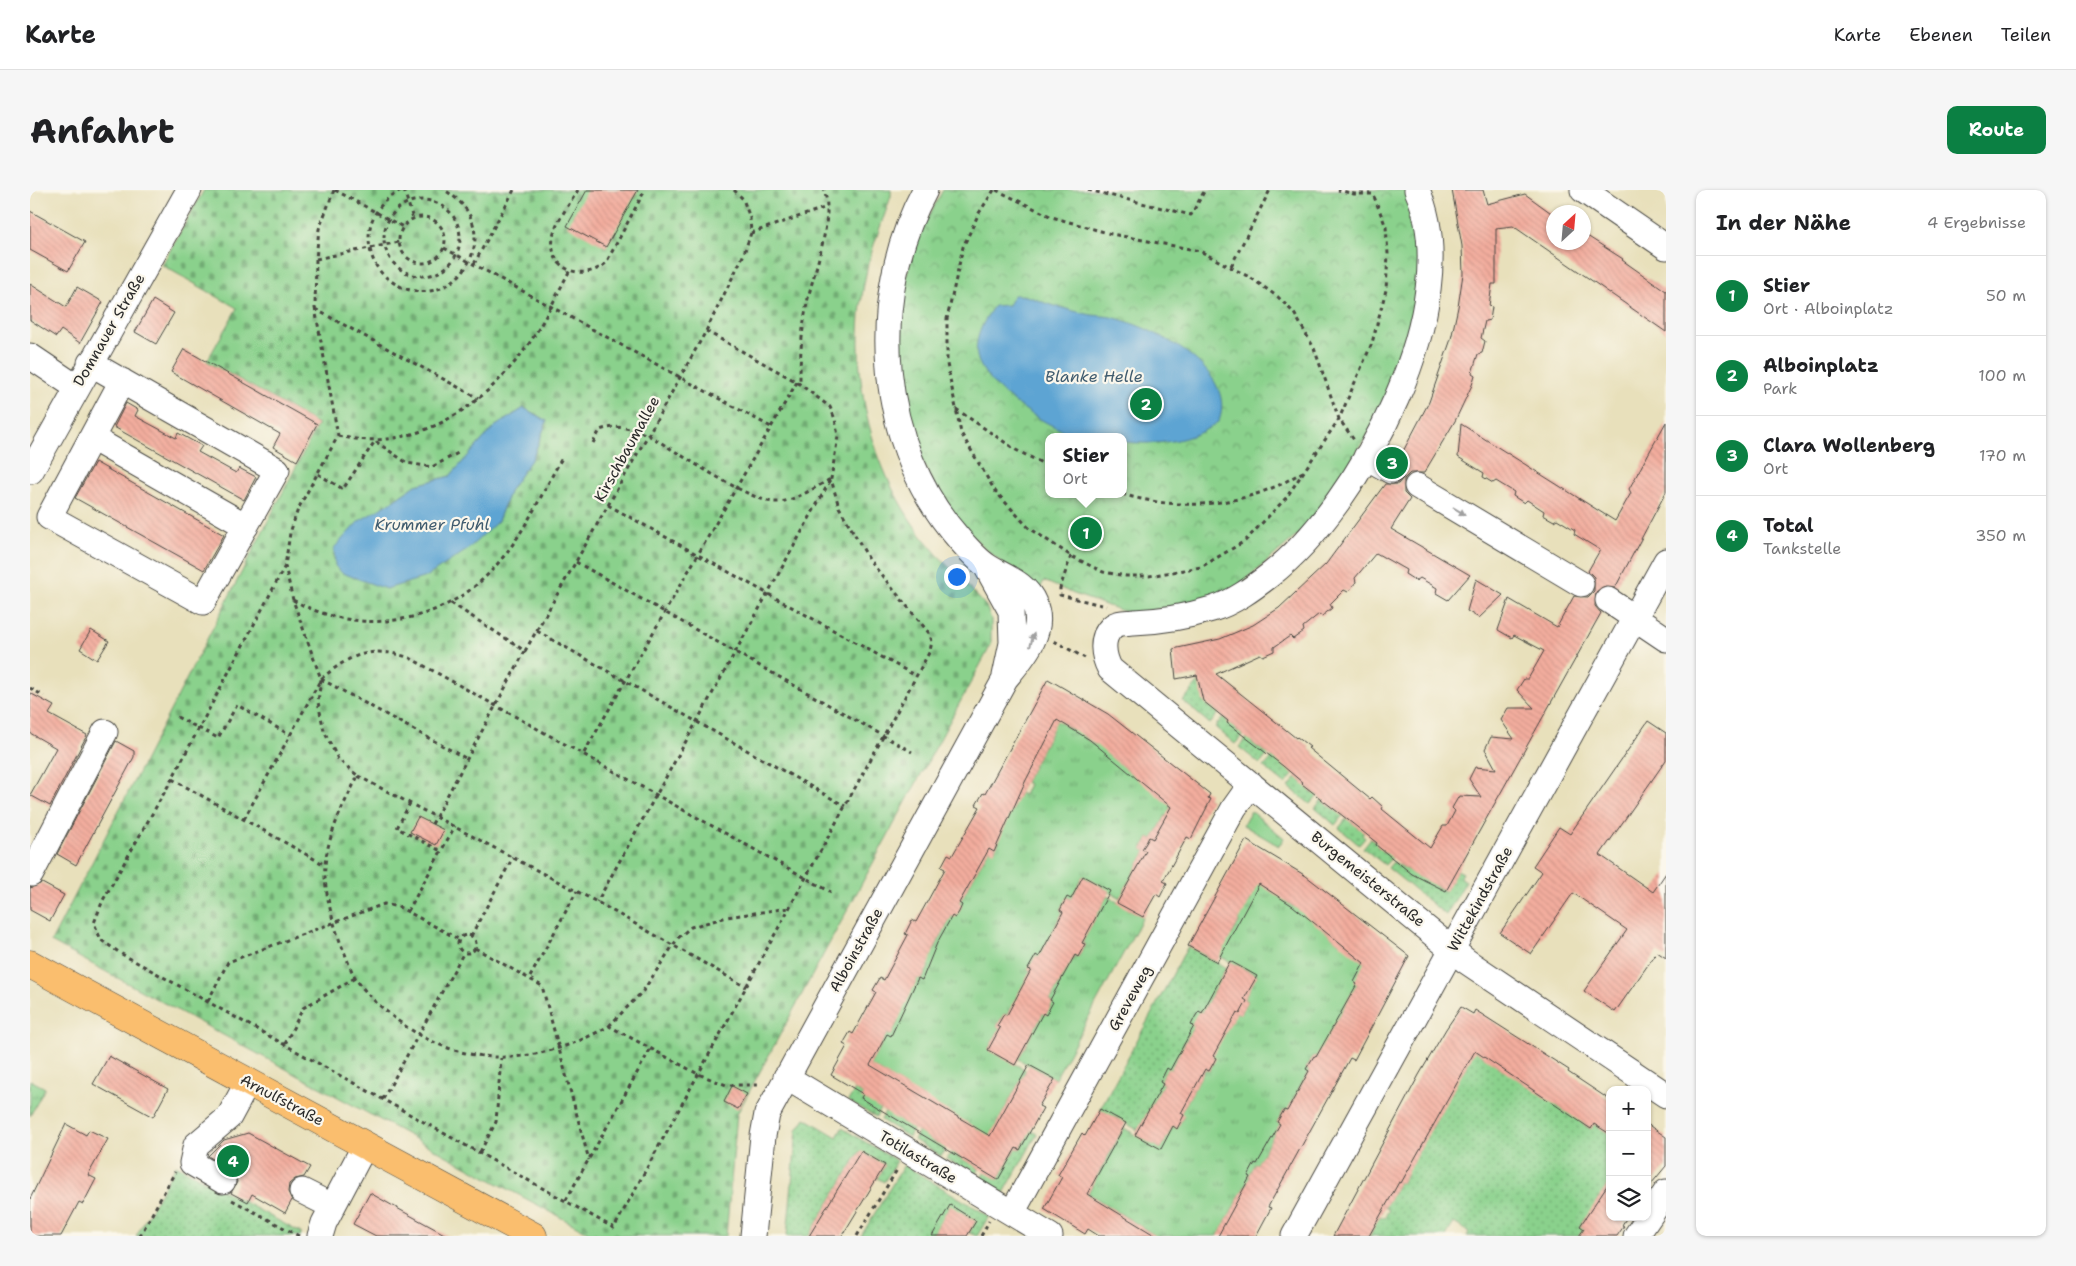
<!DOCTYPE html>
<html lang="de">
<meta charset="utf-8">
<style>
body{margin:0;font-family:"Shantell Sans",sans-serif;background:#f6f6f6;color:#202124}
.controls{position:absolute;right:15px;bottom:15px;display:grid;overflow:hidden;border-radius:10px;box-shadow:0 1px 4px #0004}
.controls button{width:45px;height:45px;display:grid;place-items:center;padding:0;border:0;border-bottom:1px solid #e0e0e0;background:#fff;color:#202124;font:25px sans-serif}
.compass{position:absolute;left:1516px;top:15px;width:45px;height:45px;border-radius:50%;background:#fff;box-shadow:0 1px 4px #0004;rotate:26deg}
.you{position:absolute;left:926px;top:386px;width:18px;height:18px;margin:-12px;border:4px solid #fff;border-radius:50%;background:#1a73e8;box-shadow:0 0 0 8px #1a73e833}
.badge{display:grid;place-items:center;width:32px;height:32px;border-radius:50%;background:#0b8043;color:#fff;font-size:16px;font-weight:700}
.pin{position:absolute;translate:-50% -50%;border:2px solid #fff;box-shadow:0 1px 5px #0006}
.popup{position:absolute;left:1015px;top:243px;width:82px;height:65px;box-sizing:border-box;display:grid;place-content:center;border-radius:10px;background:#fff;filter:drop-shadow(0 1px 4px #0005);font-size:16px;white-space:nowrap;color:#757577}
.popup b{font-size:19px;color:#202124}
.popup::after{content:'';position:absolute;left:50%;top:100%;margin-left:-10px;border:10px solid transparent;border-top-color:#fff}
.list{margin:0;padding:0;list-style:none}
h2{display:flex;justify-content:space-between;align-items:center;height:65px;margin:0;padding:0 20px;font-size:21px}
h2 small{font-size:16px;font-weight:400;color:#757577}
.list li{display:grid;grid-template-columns:32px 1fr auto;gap:15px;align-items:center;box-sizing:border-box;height:80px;padding:0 20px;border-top:1px solid #e0e0e0}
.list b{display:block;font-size:19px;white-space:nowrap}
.list p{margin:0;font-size:16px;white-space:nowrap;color:#757577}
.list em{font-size:16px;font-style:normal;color:#757577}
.icon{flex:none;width:28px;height:28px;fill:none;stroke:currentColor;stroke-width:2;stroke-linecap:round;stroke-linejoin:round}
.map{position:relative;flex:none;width:1636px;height:1046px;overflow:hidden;border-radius:10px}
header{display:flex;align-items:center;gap:30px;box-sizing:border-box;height:70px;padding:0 25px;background:#fff;border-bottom:1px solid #e0e0e0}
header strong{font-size:24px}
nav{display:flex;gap:28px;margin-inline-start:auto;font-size:18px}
.intro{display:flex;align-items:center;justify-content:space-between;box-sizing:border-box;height:120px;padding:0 30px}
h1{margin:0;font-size:35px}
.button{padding:12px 22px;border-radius:10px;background:#0b8043;color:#fff;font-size:18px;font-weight:700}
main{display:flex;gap:30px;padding:0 30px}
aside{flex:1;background:#fff;border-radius:10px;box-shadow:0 1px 4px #0004}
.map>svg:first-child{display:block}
.grass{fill:url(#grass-tufts);stroke:#5a7e5c}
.cemetery{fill:url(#cemetery-stones);stroke:#5a7e5c;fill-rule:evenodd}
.park{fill:url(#park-crowns);stroke:#5a7e5c;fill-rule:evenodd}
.garden{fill:url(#garden-dots);stroke:#5a7e5c}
.water{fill:#5da4d3;stroke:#44687f}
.building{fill:url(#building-back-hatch)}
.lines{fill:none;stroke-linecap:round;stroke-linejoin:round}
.minor-casing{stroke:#474641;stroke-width:27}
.major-casing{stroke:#474641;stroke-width:29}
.path{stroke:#474641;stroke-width:3;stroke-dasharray:4 4;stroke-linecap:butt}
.minor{stroke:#fff;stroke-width:25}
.major{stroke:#fabe6e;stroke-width:28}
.oneway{fill:#a0a0a0}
.labels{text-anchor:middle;stroke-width:4.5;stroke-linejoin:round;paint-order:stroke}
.street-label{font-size:15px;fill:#2b2b2b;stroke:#fbf7ec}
.water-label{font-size:16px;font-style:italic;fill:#3f5b6e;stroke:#fbf7ec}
</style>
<header>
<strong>Karte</strong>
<nav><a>Karte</a><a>Ebenen</a><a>Teilen</a></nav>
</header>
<div class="intro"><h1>Anfahrt</h1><a class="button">Route</a></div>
<main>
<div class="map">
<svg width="1636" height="1046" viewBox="0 0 1636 1046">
<defs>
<pattern id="grass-tufts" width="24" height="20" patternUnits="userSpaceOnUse" patternTransform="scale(1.25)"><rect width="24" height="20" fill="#8ad18c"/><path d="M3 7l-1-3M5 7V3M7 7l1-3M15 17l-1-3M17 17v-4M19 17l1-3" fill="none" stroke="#71aa73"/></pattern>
<pattern id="cemetery-stones" width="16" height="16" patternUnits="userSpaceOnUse" patternTransform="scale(1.25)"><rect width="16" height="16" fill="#8ad18c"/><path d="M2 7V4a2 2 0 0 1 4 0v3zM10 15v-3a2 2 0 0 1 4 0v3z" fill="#71aa73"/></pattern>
<pattern id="park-crowns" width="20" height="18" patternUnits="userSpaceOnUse" patternTransform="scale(1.25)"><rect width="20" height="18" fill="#8ad18c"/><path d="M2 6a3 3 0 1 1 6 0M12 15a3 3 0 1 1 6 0" fill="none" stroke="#71aa73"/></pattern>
<pattern id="garden-dots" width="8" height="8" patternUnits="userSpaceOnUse" patternTransform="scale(1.25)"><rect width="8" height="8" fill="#8ad18c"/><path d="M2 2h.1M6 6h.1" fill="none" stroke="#71aa73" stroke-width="1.8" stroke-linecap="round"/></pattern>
<pattern id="building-back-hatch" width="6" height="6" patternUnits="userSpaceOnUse" patternTransform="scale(1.25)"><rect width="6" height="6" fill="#f3ad9e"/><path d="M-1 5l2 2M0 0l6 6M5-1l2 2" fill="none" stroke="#d09588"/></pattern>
</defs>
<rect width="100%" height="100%" fill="#fbf7ec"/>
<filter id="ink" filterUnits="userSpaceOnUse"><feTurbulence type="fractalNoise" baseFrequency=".02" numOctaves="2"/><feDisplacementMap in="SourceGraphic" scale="10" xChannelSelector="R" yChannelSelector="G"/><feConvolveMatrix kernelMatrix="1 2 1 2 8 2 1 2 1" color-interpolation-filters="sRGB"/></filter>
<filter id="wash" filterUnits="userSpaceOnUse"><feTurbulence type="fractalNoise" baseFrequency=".0096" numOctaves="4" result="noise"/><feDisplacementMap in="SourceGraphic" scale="20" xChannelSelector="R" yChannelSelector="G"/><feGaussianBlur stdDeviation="1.12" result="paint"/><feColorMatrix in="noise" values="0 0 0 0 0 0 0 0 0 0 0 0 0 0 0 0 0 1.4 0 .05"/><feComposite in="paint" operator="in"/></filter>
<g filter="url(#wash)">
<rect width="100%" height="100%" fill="#e8e0bb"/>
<!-- grass -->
<path class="grass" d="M1033,529L1031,533L1042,540L1044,537L1055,544L1053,547L1064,555L1067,552L1078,561L1077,564L1141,614L1138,627L1136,625L1123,649L1119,647L1112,659L1116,661L1090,708L1053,686L1041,709L1037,707L1030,720L1033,722L1009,767L1006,766L998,779L1001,781L977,825L974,824L967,836L970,838L958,860L996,880L961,945L957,946L840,875L857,844L861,845L868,832L865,830L888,788L892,790L899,777L896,775L922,726L925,727L932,715L929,713L959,659L964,661L970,650L967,648L990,603L994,605L999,594L995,592L1022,541L1023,530Z
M1221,621L1254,648L1249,656L1213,635Z
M1224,686L1263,717L1265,713L1309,753L1312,751L1333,772L1336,770L1327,794L1287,867L1283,866L1276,879L1279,881L1257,921L1254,920L1247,932L1250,934L1227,974L1225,973L1218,986L1220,987L1188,1046H1126L1058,1003L1094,938L1131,959L1143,936L1147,938L1154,926L1151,923L1175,879L1179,881L1183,874L1182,866L1206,822L1210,824L1217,811L1214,809L1227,785L1187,765L1198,743L1202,745L1209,732L1205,730L1215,711L1219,713L1222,707Z
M1077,706L1113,727L1025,889L988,869L1013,823L1016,825L1023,812L1020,810L1045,765L1048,767L1055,754L1052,753Z
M0,890L15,898L0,926Z"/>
<!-- cemetery -->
<path class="cemetery" d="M174,0H861V6C854,28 845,49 839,71C815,165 834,272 894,349C913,373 936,393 956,416L961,429V455L707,924L696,1046H565L21,752L288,234L177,171L207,118L132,75ZM494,218L517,231L503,267L480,300L468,331L360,313L386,295L420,286L464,237Z"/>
<!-- park -->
<path class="park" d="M913,0H1382L1395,75L1360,208L1286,329L1197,406L1101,424L1044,404L1014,391L1008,402C981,380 952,359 929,331C874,266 857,169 876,87C884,56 897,28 913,0ZM1018,247H1094V304H1018Z"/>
<!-- garden -->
<path class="garden" d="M1172,488L1189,523L1180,534L1153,511Z
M1193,527L1208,542L1210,540L1214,544L1205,554L1185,537Z
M1218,547L1223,551L1222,553L1238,564L1230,574L1209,557Z
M1243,567L1264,584L1255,594L1234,577Z
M1267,587L1282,603L1284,601L1288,605L1280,614L1259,597Z
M1293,609L1297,612L1296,614L1313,625L1305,635L1285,618Z
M1317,628L1334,642L1332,645L1335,648L1329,655L1309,638Z
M1341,648L1356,664L1358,662L1363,666L1355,675L1333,658Z
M1363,672L1415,701L1427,680L1433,683L1430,688L1436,691L1416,725L1358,678Z
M1158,756L1196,778L1172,823L1169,821L1164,836L1140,880L1137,879L1130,892L1133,894L1108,940L1070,919Z
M1443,853L1454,861L1452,866L1455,868L1459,864L1471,872L1469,877L1476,882L1480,878L1499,891L1497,896L1527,910L1525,915L1533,920L1536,915L1553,934L1561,939L1564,934L1580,944V1000C1566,1004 1564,1018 1560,1031L1555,1028L1550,1036L1554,1039L1549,1046H1437L1439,1042L1424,1033L1416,1046H1339L1350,1026L1354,1028L1359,1020L1355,1017L1369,992L1371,993L1377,984L1372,981L1382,963L1387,965L1391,957L1387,954L1397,936L1402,939L1406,931L1402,928L1414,906L1418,909L1430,877L1435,879L1439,871Z
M825,900L833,904L831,907L853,916L846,927L818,911Z
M857,919L885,936L879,947L851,930Z
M775,928L807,947L812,938L867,971L854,992L847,988L855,975L830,961L779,1046H757L767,940Z
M890,939C898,949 905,954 917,956L911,966L884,950Z
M997,939L1007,944L974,1003L951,989L956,979L968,990L986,958L990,960L997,947Z
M923,959L930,963L928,966L941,974L943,971L951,976L945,986L917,969Z
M146,975L271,1043V1046H106Z
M874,975L959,1026L947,1046L939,1043L946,1031L920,1016L902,1046H831Z"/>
<!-- water -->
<path class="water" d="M984,105C1000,104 1011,113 1025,116C1037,119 1050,123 1062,125C1070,126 1078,126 1085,128C1124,138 1208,180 1189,231C1161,253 1127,255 1094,252V247C1081,247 1067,248 1055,247C1023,243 953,198 947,166C944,148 954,130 964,116L978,115Z
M494,218L517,231L503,267L480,300L468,331L437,360L396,387L356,399L312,383L305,376L304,358L329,331L360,313L386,295L420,286L464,237Z"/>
<g id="blocks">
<!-- building -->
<path class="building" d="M557,0H608L576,57L537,36Z
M1422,0H1453L1457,14L1495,4L1524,25V52H1554V44L1593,69L1592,70L1636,101V142L1483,36L1466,38V94H1462L1459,116L1462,117L1460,130L1455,131L1451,148L1455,151L1452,163L1448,164L1442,183L1445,185L1442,195L1425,231L1394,283H1380L1374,289V303L1380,309L1361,339L1440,385L1418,410L1406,403L1407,398L1390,388L1386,391L1375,384L1376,380L1346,363L1325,388L1326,392L1318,402L1314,400L1300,414L1302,418L1292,426L1289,424L1273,437L1274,441L1263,449L1260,446L1244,457V461L1233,466L1230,464L1186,484L1266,548L1267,547L1280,557L1278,558L1340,609L1342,607L1353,617L1352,619L1400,658L1413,636H1417L1425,621L1422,618L1429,606L1451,607L1439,589L1445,577L1466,579L1455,559L1461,547L1484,549L1471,530L1478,518H1504L1487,500L1494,489H1498L1514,461L1484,445L1482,448L1468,440L1479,409L1527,437L1544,406L1558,407L1564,401V387L1558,381L1570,360L1544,344L1545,340L1527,329L1524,331L1513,325L1514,321L1497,310L1494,313L1483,306L1484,302L1466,291L1463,293L1453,287L1454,283L1428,267L1431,234L1585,331L1601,303L1599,299L1636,232V302L1585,398L1572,397L1566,402L1565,416L1571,423L1416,701L1382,684L1346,655L1347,653L1327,637L1272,594L1273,593L1253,576L1197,533L1198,531L1173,511L1167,485L1146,489L1143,459L1190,449L1223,435L1249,418L1296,374L1355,294H1368L1373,288L1375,280L1369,269L1399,212L1421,149L1428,117L1433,84L1432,56Z
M0,21L55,52L38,81L0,60Z
M0,94L36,117L47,97L73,112L50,153L31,140L26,147L0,130Z
M123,110L144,123L126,154L105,142Z
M154,159L287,234L267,271L243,257L250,244L141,182Z
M96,213L108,220L105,226L146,248L148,243L172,256L168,262L206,283L209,278L226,287L214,310L84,237Z
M65,272L194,345L174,380L45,308Z
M1446,389L1473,405L1449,428L1437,421Z
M61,440L79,451L67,470L50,459Z
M1018,489L1078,524L1180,604L1178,608L1181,609L1161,649L1157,647L1133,691L1137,693L1130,707L1126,704L1113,727L1087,713L1116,661L1112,659L1116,653L1119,647L1123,649L1141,617L1060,550L1027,530L995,592L964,662L959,659L929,713L932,715L929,722L925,728L922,726L907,753L892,790L888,788L861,846L857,844L840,875L960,946L999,875L1025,889L1009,916L1013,918L990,960L986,958L968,990L831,908L833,904L801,885L817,856L813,854L820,842L823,844L835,822L846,802L843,800L850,788L854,790L878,745L875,744L882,730L886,732L915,679L911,677L918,664L922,666L950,617L946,615L953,603L955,604Z
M0,503L24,516L19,524L57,545L20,616L0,605L26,558L0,543Z
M1618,531L1636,543V570L1570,665L1623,702L1636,683V768L1627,762L1585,822L1554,801L1597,740L1543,703L1501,764L1470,743L1512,682L1503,676L1529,637L1540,644Z
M86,551L104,561V567L46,675L27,664Z
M388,627L414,640L406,655L380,642Z
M1216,650L1276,686L1379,766L1324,870L1320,868L1238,1017L1241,1018L1226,1046H1188L1220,987L1218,986L1225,973L1227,974L1250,934L1247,932L1254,920L1257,921L1279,881L1276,879L1284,866L1286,867L1327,794L1324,792L1334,773L1263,716L1229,694L1187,772L1158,756Z
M1053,686L1080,701L1052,753L1055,754L1048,767L1045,765L1020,810L1023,812L1016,825L1013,823L985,875L958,860L970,838L967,836L974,824L977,825L1001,780L998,779L1006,765L1009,767L1033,722L1030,720L1037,707L1041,709Z
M12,693L34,705L20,731L0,720V698Z
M1200,771L1227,786L1214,809L1217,811L1210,824L1207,822L1183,866L1186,868L1183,874L1179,881L1175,879L1151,923L1154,925L1147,939L1143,936L1131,959L1105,945L1133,894L1130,892L1137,878L1140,880L1164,836L1161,835L1165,827L1169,821L1172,823Z
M1431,817L1443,824L1445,820L1539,880L1538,882L1580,910V944L1564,934L1561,939L1445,861L1371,993L1369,992L1339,1046H1303L1389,885L1416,839Z
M79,866L138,899L123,927L63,894Z
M702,896L717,904L708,919L694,912Z
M1070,919L1096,933L1057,1004L1126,1046H1069L1058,1039L1055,1044L1014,1019L1032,987L1028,985L1052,943L1055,946Z
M36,934L56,945L59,940L78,949L58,985L66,989L53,1014L49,1012L31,1046H0V1009Z
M1617,934L1636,947V976L1617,999Z
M218,943L280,977L274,987L265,989L259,994L258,1002L262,1010L255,1023L222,1004L218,1012L201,1003L207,992L205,983L178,966L194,950Z
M831,961L855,975L829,1018L812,1046H779Z
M1580,991V1027H1597L1592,1035L1594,1036L1587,1046H1549L1554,1039L1550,1036Z
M340,1003L374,1022L418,1046H346L323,1034Z
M920,1015L946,1031L937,1046H902Z"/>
</g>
</g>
<g filter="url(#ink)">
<use href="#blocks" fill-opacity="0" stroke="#474641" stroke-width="1"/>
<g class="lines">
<!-- minor casing -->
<g class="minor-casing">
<path id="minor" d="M1387,0C1438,113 1330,315 1240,385C1223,398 1203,413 1182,419C1156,427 1130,431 1104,432C1097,433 1087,432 1082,437C1070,448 1073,466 1080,479L1436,771L1636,905
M1553,0L1636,57
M0,166L46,197
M60,173L247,280L173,412L19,327L92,191
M62,248L216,336
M1336,267L1361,281
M1,281L159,0
M1387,296L1551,394
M956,376L981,421L982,453L975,486
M1578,410L1636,449
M1,684L75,542
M756,887L1020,1046
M193,991L162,973L166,955L199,927L218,892
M272,1001L302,1016
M982,1023L1204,618L1221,594
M290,1046L294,1033L335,955
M723,1046L733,946L737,924L975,489C992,468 1017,442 1004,413C996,393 974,387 957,376C948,370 938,359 930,350C847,257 836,109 895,0
M1264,1046L1636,371
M1606,1046L1636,1002"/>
</g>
<!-- major casing -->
<g class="major-casing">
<path id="major" d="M0,774L503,1046"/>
</g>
<!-- path -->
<path class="path" d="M304,0L289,39L286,69L285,118L308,246L268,319L260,343L255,376L263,410L291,489L288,512L294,541L308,569L328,586C314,613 298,644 295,675C293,698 304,738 313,759C317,768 320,779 325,787C335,804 352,818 367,830C434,881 508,876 579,836L668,884L696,895H730
M305,0L373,37
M371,0C352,10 339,26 339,48C339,63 345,79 357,88C418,137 486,41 414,0
M374,0L383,29
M548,0C540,14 525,32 523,48C518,81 554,92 576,73L615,0
M964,0L949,23L933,57L917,129V174L931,243L965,301L998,337L1041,366L1073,382L1096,386H1119L1171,377L1215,351L1256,308L1309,229L1342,153L1356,100L1358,64L1356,37L1343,4H1324L1308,0
M966,0L1022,27L1081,44L1170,61L1221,88L1248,107L1264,123L1284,158L1309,229L1324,250
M1058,0L1161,25L1175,0
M354 48a38 38 0 1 1 76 0a38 38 0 1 1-76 0Z
M369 50a23 23 0 1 1 46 0a23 23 0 1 1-46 0Z
M721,43L797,17
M414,58L741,237
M286,69L369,52
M444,74L484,0
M1201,76L1240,0
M285,119L448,208
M926,219L986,260L1018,276
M308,246C382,263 448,221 492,163C511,139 525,108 540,80
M563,253L570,240C585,234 603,239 618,245C643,259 719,311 744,312C763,313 785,297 801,289L567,712
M288,284L313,299L345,251L377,273L402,277L428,263
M1092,304C1141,319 1195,318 1242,298C1253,294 1263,287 1273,282
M578,315L886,486
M1041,366L1030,398V405L1076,416
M546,372L882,562
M255,376L142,589L73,710L64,733L71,750L90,763L584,1038L900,461L902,451L899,443L840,371L809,317L801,289L808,246L805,229L800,217L767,192L770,190C770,164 772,139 777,113C783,83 805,29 794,0
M263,410C332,449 419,434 469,372C495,342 512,303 532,268
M421,413L495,461L618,245L676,141L713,66L721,43L720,28L713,9L704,0
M507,441L815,616
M1024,451L1055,468
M291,489L437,569
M0,498L14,506
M147,527L188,548L207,515L260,545
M554,563L767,192L676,141
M328,586L567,712L716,797
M142,589L295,675
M380,613L367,638L411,661
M214,629L291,489C320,464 342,455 380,468L801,702
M402,634L495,461
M378,721L425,636
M428 754a9 9 0 1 1 18 0a9 9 0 1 1-18 0Z
M441,746L483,667
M445,758L512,796L559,970
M500,787L547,701
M178,811L198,772L354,714L369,717L430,750
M579,836L613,801L648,748L661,737L697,727L759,718
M255,854L273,818L325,788
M353,909L434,762
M450,962L466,932L471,868
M202,1010L269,1046
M536,1010L621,858
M110,1046L145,982
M827,1046L868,978
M951,1046L959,1031"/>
<!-- minor -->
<use href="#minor" class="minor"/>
<!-- major -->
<use href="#major" class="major"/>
</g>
<!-- one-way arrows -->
<defs><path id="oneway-solid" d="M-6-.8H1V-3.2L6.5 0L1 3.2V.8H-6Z" transform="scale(1.25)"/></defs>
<g class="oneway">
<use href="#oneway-solid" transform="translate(1429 321) rotate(31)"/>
<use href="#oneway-solid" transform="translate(1002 450) rotate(-74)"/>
</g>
</g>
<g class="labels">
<!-- street labels -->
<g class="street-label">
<text transform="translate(79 140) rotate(-60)" y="5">Domnauer Straße</text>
<text transform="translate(597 259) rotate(-61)" y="5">Kirschbaumallee</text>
<text transform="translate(1338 689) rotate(39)" y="5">Burgemeisterstraße</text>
<text transform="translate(1450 709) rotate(-61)" y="5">Wittekindstraße</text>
<text transform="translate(826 760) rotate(-61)" y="5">Alboinstraße</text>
<text transform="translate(1100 808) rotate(-61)" y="5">Greveweg</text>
<text transform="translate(252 910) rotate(28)" y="5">Arnulfstraße</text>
<text transform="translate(888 967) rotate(31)" y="5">Totilastraße</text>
</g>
<!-- water labels -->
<g class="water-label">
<text x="1064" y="192">Blanke Helle</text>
<text x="402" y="340">Krummer Pfuhl</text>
</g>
</g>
</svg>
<div class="controls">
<button>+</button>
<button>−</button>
<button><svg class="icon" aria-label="layers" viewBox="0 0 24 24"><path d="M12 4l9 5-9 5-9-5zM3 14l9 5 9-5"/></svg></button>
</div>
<svg class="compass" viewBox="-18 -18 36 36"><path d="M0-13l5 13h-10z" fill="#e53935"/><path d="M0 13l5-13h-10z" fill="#757577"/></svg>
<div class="you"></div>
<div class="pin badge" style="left:1056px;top:343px">1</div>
<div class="popup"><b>Stier</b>Ort</div>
<div class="pin badge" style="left:1116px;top:214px">2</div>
<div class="pin badge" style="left:1362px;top:273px">3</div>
<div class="pin badge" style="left:203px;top:971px">4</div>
</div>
<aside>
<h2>In der Nähe<small>4 Ergebnisse</small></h2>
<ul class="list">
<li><span class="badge">1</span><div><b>Stier</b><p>Ort · Alboinplatz</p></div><em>50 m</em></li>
<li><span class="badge">2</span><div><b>Alboinplatz</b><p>Park</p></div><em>100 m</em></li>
<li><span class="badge">3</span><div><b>Clara Wollenberg</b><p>Ort</p></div><em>170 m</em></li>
<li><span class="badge">4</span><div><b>Total</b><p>Tankstelle</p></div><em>350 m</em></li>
</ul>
</aside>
</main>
